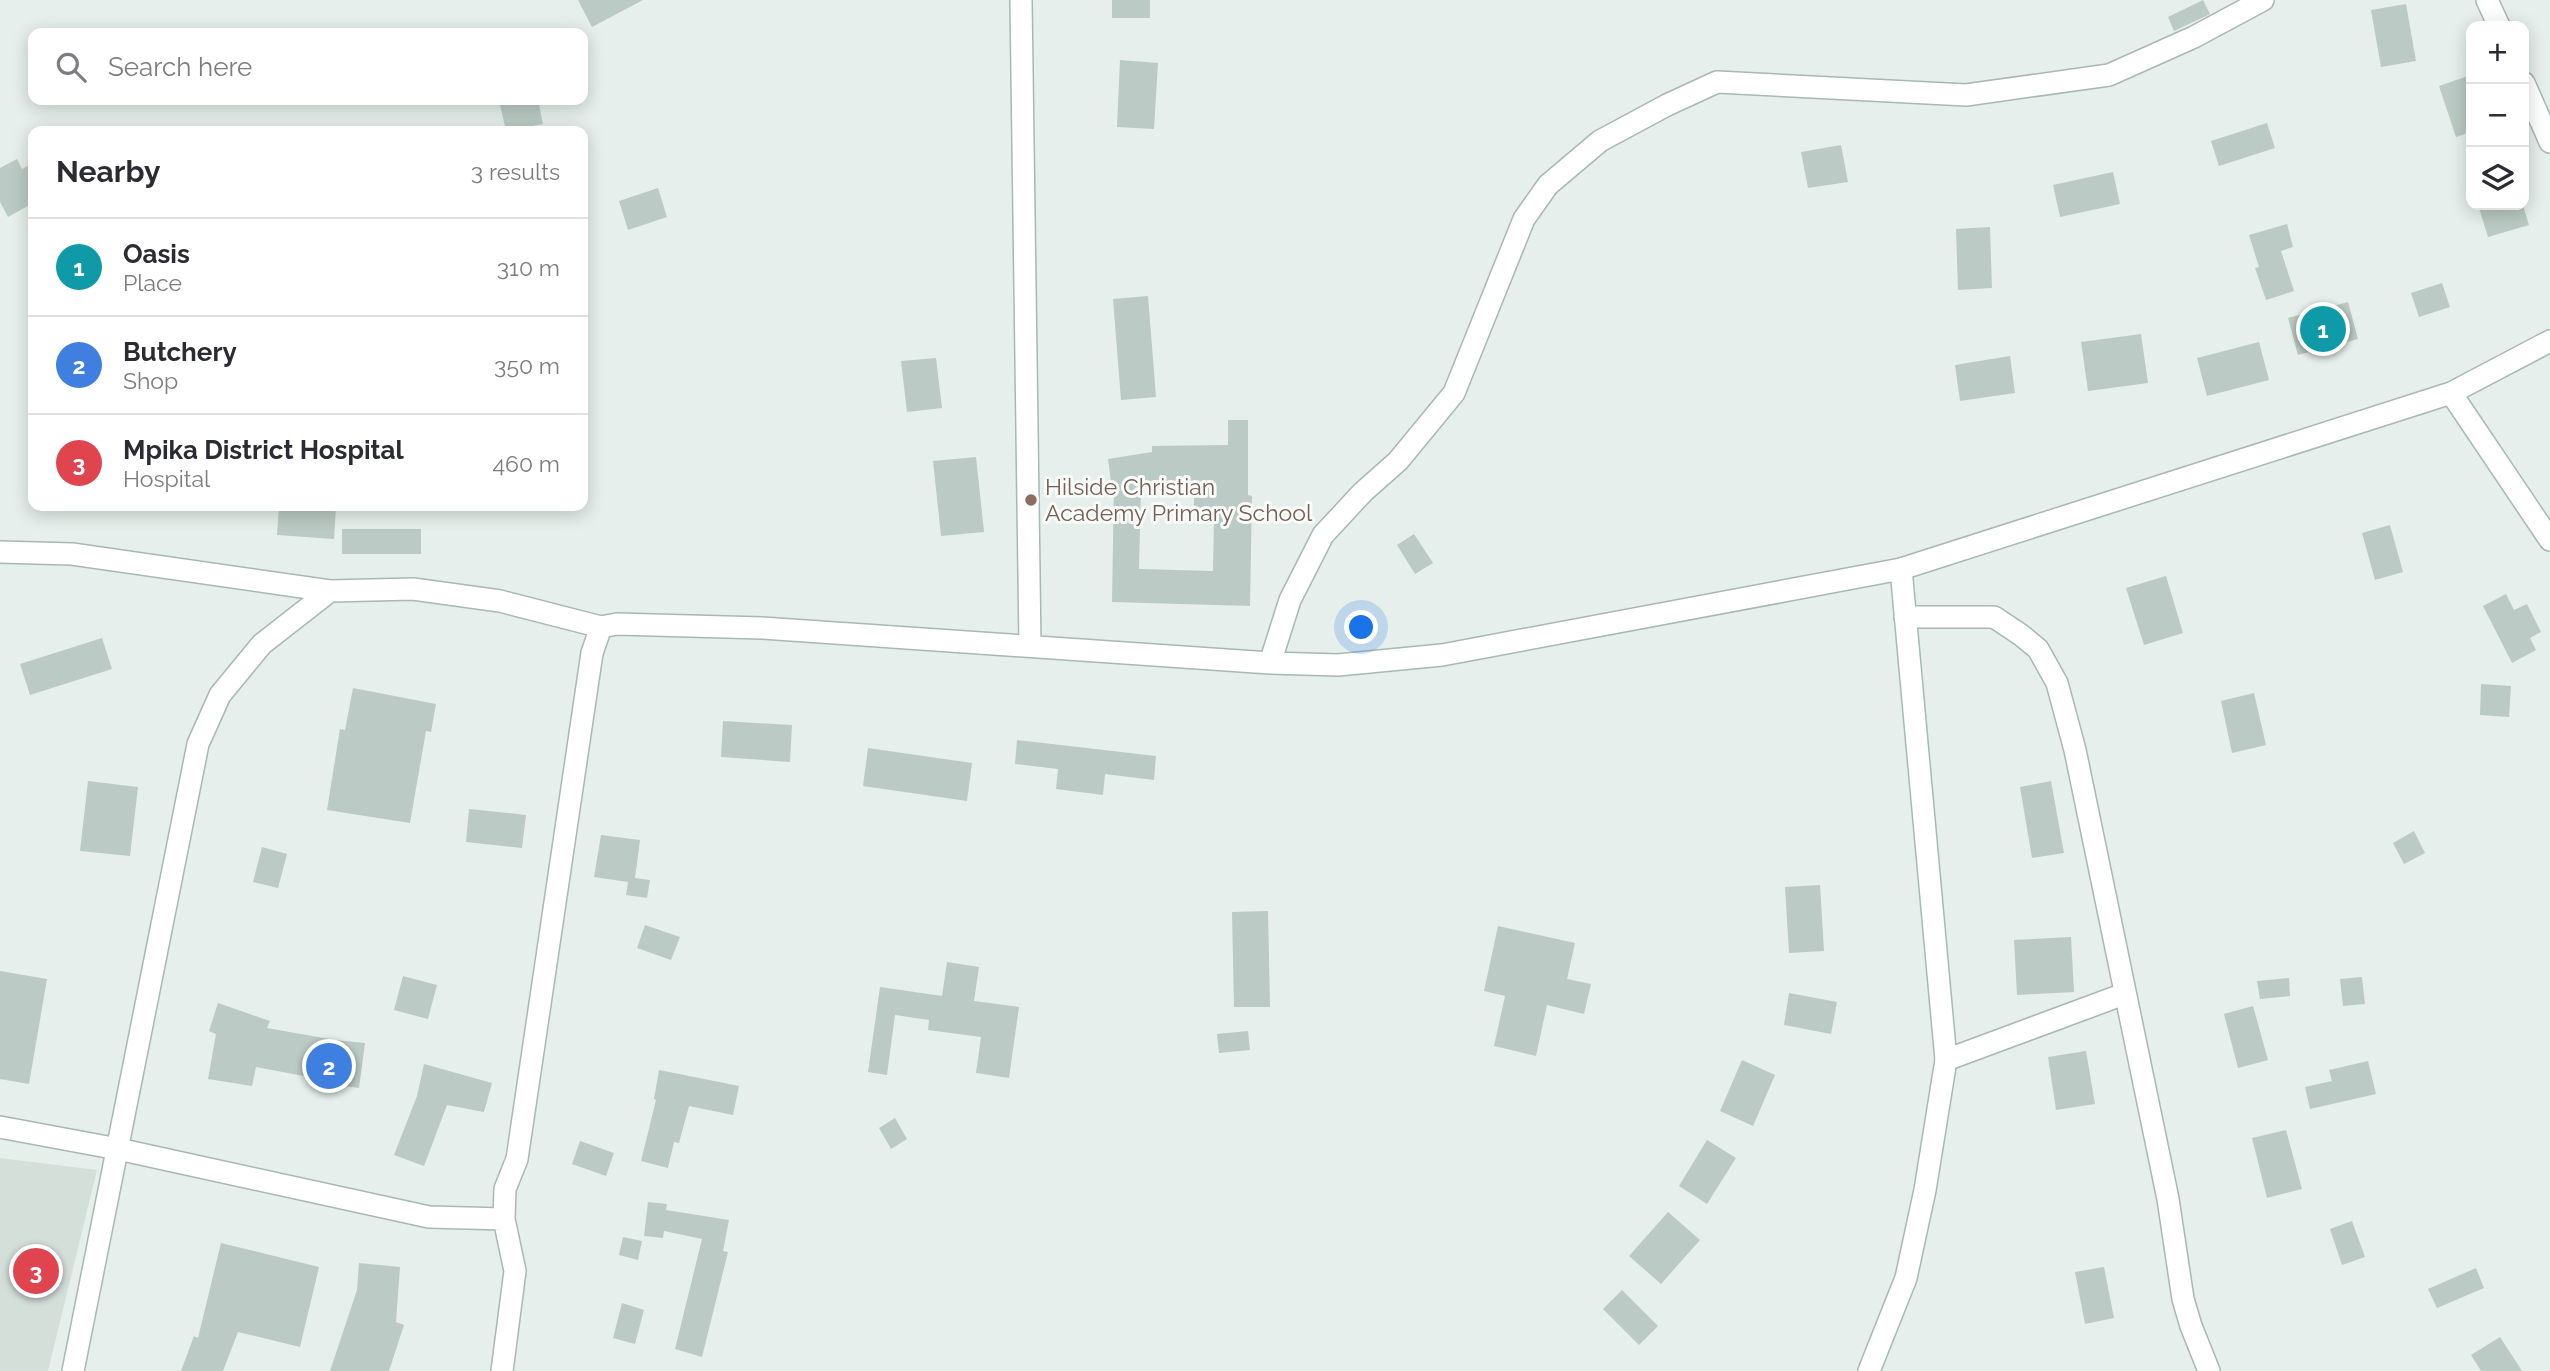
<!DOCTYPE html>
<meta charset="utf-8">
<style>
body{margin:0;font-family:Raleway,sans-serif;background:#f7f7f7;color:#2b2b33}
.controls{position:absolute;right:21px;top:21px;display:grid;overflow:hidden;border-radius:14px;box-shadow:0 4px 18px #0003}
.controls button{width:63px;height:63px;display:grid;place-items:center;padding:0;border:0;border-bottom:2px solid #e1e1e2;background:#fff;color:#2b2b33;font:35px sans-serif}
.you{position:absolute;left:1362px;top:628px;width:24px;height:24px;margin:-18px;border:5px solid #fff;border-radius:50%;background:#1a73e8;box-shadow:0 0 0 10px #1a73e833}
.badge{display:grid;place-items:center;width:46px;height:46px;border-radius:50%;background:#855347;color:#fff;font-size:23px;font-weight:700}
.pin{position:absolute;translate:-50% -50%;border:4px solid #fff;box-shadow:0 2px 7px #0006}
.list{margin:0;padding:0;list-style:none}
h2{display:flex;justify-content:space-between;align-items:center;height:91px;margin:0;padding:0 28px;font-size:30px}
h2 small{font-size:23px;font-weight:400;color:#7c7c81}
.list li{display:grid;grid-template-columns:46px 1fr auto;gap:21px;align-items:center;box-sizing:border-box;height:98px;padding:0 28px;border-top:2px solid #e1e1e2}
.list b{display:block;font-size:26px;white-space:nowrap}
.list p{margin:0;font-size:23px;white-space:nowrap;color:#7c7c81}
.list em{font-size:23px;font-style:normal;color:#7c7c81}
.icon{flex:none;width:38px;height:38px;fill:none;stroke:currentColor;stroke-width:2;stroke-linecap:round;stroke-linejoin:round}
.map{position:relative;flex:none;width:2550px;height:1371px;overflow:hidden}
.search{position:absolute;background:#fff;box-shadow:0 4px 18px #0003;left:28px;top:28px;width:560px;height:77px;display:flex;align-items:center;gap:18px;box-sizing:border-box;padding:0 24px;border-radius:14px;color:#7c7c81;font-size:26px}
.panel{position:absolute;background:#fff;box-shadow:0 4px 18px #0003;left:28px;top:126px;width:560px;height:385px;border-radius:14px}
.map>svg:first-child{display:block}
.built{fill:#d4dfda}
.building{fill:#bbcac4;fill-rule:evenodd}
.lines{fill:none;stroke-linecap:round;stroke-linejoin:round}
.minor-casing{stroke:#a8b8b2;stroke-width:24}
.secondary-casing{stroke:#a4bbb3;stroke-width:24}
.minor{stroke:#fff;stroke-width:21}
.secondary{stroke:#fff;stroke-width:21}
.education-dot{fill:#8d6e63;stroke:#f7fbf9;stroke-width:2.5}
.labels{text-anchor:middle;stroke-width:6;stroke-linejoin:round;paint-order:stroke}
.education-label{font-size:23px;fill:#785e54;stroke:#f7fbf9;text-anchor:start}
</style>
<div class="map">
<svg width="2550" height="1371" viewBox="0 0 2550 1371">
<rect width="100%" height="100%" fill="#e6efeb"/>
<!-- built -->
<path class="built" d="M0,1158L97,1170L48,1371H0Z"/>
<!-- building -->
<path class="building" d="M578,0H643L592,27Z
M1112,0H1150V18H1112Z
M2203,0L2210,14L2174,31L2168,17Z
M2406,4L2416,61L2381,67L2371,10Z
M1120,60L1158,63L1154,129L1117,127Z
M2471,75V132L2456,137L2439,86Z
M499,100H538L543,124L506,131Z
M2267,123L2275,148L2219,166L2211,141Z
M1841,145L1848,182L1808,188L1801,152Z
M17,159L22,169L33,163V203L8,217L0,202V168Z
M2113,172L2120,204L2060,217L2053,185Z
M658,188L667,217L628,230L619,201Z
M2478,205H2523L2529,225L2488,237Z
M2287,224L2293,247L2281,251L2294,291L2266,300L2255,268L2259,267L2249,235Z
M1990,227L1992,288L1958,290L1956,229Z
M2442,283L2450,307L2419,317L2411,293Z
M1148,296L1156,397L1121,400L1113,299Z
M2348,302L2358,339L2298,355L2288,318Z
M2141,334L2148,383L2088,391L2081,342Z
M2259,342L2269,380L2207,396L2197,358Z
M2010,356L2015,393L1960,401L1955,365Z
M936,358L942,408L907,412L901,361Z
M1228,420H1248V495L1252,496L1250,606L1112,602L1114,482H1111L1108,459L1152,452V446L1228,445ZM1141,488H1194V518H1214L1213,571L1139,569Z
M976,457L984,532L941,536L933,461Z
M279,506H336L334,539L277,535Z
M2390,525L2403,572L2375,580L2362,533Z
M342,529H421V554H342Z
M1414,534L1433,563L1415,574L1397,545Z
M2166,576L2183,633L2144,645L2126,588Z
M2506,594L2514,610L2527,604L2541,632L2530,638L2536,650L2512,663L2483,606Z
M102,638L112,669L30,695L20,664Z
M2481,684L2511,686L2509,717L2480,715Z
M353,688L436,704L431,732L426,731L410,823L327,810L340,729L345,730Z
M2254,693L2266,745L2232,753L2221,701Z
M723,721L792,725L790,762L721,757Z
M1017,740L1156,756L1154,780L1105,774L1103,795L1056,789L1058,769L1015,764Z
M868,748L972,763L967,801L863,786Z
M88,781L138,787L130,856L80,851Z
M2051,781L2064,853L2032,858L2020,787Z
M469,809L526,815L522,848L466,842Z
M2414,831L2425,853L2404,864L2393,843Z
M601,835L640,840L635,878L650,880L647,898L626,895L628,882L594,877Z
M262,847L287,854L278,888L253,882Z
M1820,885L1824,951L1789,953L1785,887Z
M1268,911L1270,1007H1234L1232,912Z
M645,925L680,937L671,960L637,948Z
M1498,926L1575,943L1567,979L1591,984L1584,1014L1547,1005L1536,1056L1494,1046L1505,996L1484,991Z
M2071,937L2074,992L2017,995L2014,940Z
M947,962L979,967L974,1001L1019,1007L1009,1078L976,1073L981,1037L928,1030L929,1020L895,1015L887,1075L868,1072L880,987L942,996Z
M0,971L47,979L29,1084L0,1079Z
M403,976L437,985L428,1019L394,1010Z
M2362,977L2365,1004L2343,1006L2340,979Z
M2289,978L2290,996L2260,999L2257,981Z
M1789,993L1837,1002L1831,1034L1784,1025Z
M218,1003L270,1021L267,1028L335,1040L365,1043L359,1088L329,1084L330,1081L256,1067L252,1086L208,1079L216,1034L209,1031Z
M2253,1006L2268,1060L2238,1068L2224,1014Z
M1248,1031L1250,1050L1219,1053L1217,1034Z
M2086,1051L2095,1104L2056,1110L2048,1057Z
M1742,1060L1775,1075L1753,1126L1720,1111Z
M2368,1061L2376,1094L2310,1109L2305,1087L2332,1081L2329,1070Z
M424,1064L492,1083L484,1112L447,1105L424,1166L394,1155L417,1096Z
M659,1070L739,1086L733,1115L689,1106L679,1143L674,1142L668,1168L641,1161L656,1100L654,1099Z
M895,1118L907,1139L891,1149L879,1128Z
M2286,1130L2302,1189L2267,1198L2252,1138Z
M1707,1140L1736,1158L1707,1204L1679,1186Z
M580,1141L614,1153L606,1176L572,1164Z
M648,1202L667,1204L666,1210L729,1220L723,1251L728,1252L702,1357L675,1349L702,1239L664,1231L663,1238L644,1236Z
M1668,1212L1700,1240L1661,1284L1629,1256Z
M2352,1221L2365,1257L2342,1265L2330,1229Z
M623,1237L642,1241L638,1260L619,1255Z
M221,1243L319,1267L300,1347L238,1332L223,1371H181L194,1336L198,1338Z
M359,1263L400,1267L396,1322L404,1325L389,1371H330L357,1290Z
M2104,1267L2114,1318L2085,1324L2075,1272Z
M2476,1268L2484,1288L2437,1308L2428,1289Z
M1622,1290L1658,1326L1639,1345L1603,1309Z
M622,1303L644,1310L635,1344L613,1338Z
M2500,1337L2522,1371H2481L2471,1355Z"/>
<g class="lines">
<!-- minor casing -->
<g class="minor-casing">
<path id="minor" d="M1021,0L1030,646
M2487,0L2499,26
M2524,83L2550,142
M2451,393L2550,540
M0,552L72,554L330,591L413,589L500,601L601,627L617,624L762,628L1270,663L1338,665L1442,655L1901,569L2451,393L2550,341
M1905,617H1994L2021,635L2038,649L2057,683L2075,750L2168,1199L2183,1299L2191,1326L2209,1371
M1270,663L1290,600L1323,535L1363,492L1398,461L1454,393L1524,219L1548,185L1600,141L1667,105L1717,82L1966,95L2109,75L2194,37L2263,0
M1946,1060L2124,994
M0,1127L118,1149L429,1217L504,1219L505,1189L517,1159L592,653L601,627
M73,1371L198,744L220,695L262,644L330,591
M502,1371L515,1271L504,1219"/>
</g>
<!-- secondary casing -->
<g class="secondary-casing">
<path id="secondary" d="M1869,1371L1906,1278L1925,1190L1946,1060L1901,569"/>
</g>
<!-- minor -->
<use href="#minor" class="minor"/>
<!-- secondary -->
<use href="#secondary" class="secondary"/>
</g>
<!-- markers -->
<circle class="education-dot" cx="1031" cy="500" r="7"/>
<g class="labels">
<!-- education labels -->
<g class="education-label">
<text x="1045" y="495">Hilside Christian<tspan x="1045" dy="26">Academy Primary School</tspan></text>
</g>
</g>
</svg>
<div class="controls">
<button>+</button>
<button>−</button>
<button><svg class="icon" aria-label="layers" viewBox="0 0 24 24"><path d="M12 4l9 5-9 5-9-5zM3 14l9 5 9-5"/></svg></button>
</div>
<div class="you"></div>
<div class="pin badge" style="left:2323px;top:329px;background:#0f9aa8">1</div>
<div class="pin badge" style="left:329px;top:1066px;background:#3f7fe0">2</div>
<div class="pin badge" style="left:36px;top:1271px;background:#e0444e">3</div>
<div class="search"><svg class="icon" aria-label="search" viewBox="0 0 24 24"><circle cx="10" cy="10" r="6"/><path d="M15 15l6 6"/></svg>Search here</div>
<section class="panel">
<h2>Nearby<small>3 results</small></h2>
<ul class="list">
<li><span class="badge" style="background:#0f9aa8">1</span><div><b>Oasis</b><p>Place</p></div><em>310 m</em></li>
<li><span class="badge" style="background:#3f7fe0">2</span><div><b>Butchery</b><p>Shop</p></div><em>350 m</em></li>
<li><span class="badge" style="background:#e0444e">3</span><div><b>Mpika District Hospital</b><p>Hospital</p></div><em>460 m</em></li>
</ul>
</section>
</div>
